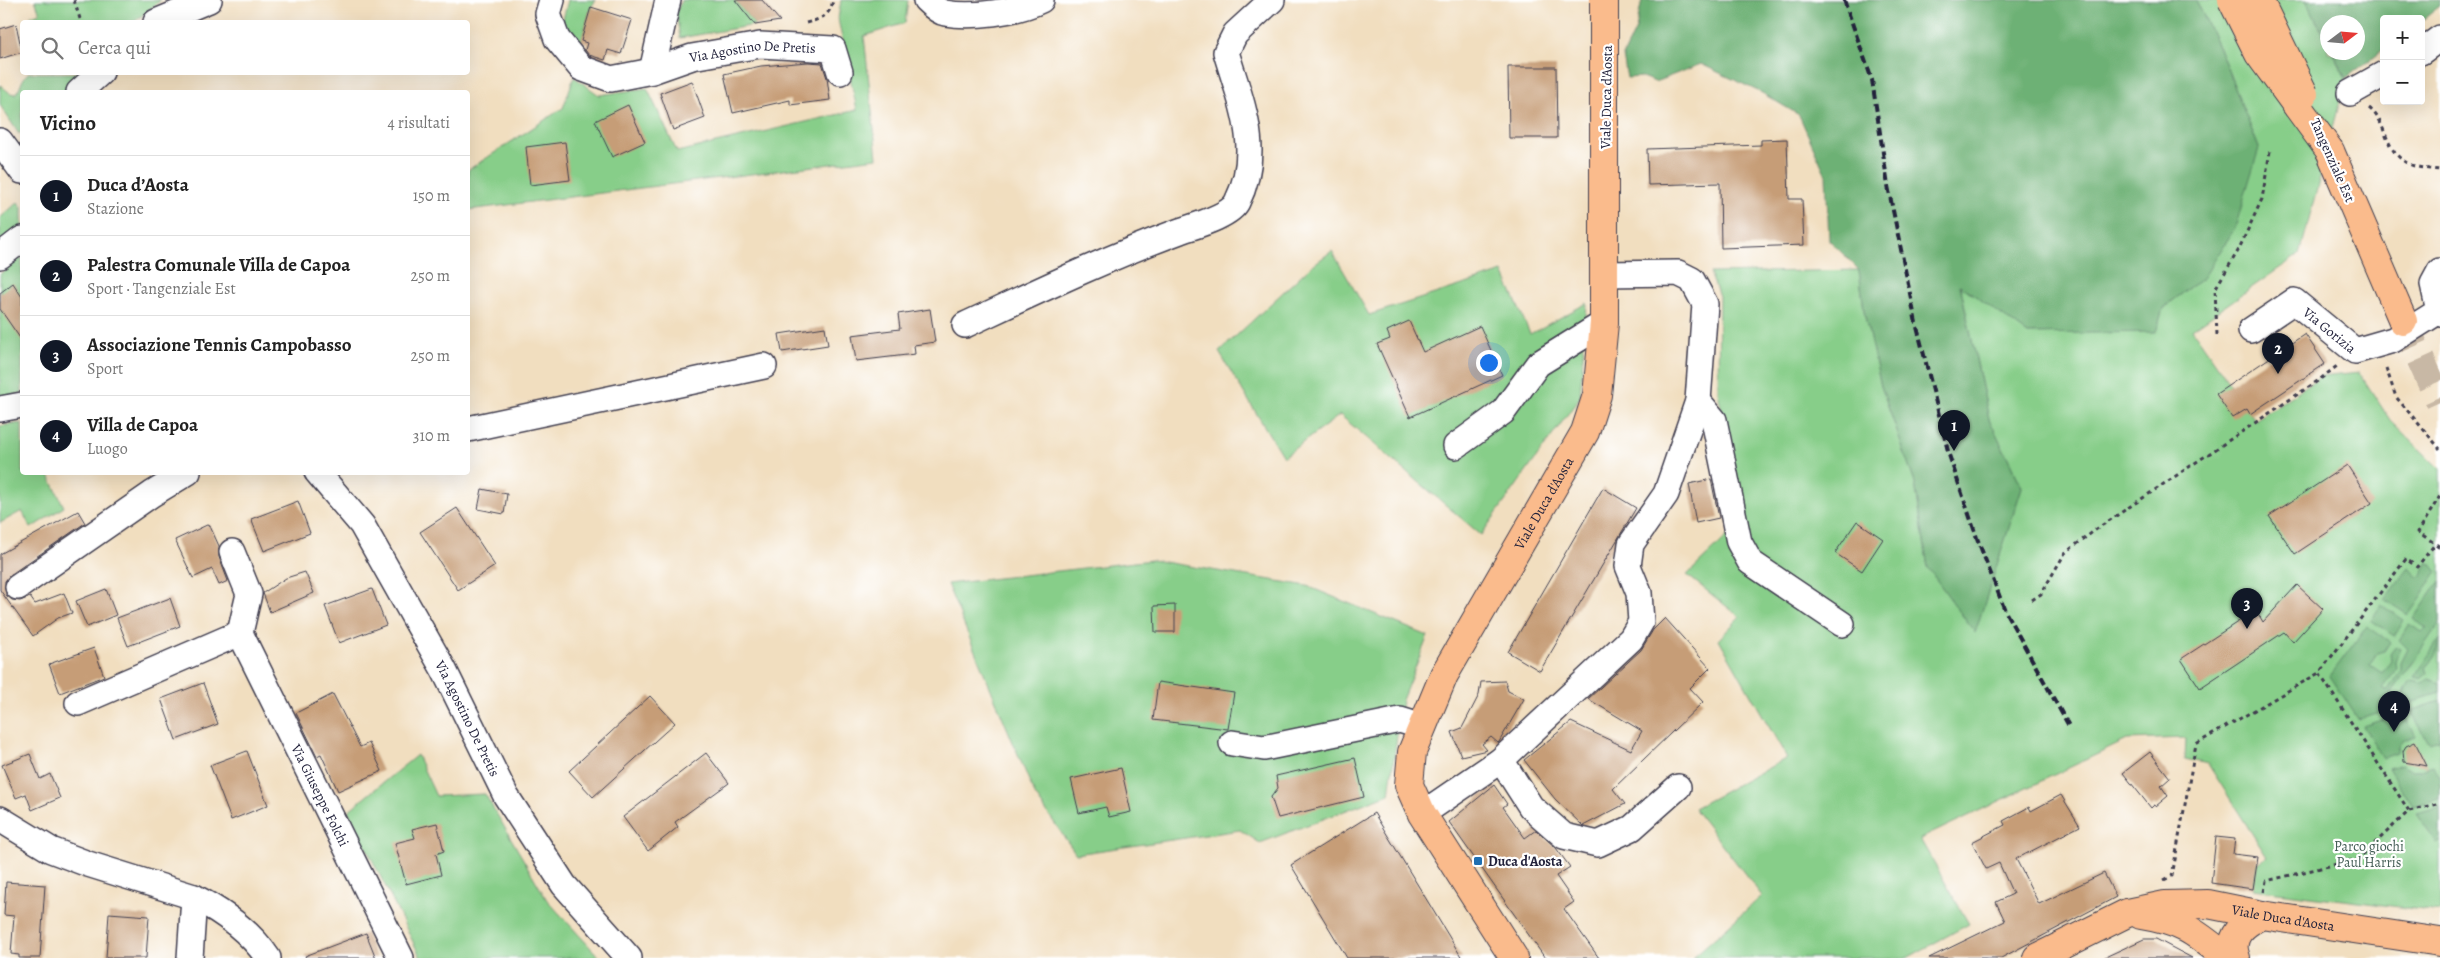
<!DOCTYPE html>
<html lang="it">
<meta charset="utf-8">
<style>
body{margin:0;font-family:Alegreya,serif;background:#f6f6f6;color:#222}
.controls{position:absolute;right:15px;top:15px;display:grid;overflow:hidden;border-radius:5px;box-shadow:0 5px 20px #0002}
.controls button{width:45px;height:45px;display:grid;place-items:center;padding:0;border:0;border-bottom:1px solid #e0e0e0;background:#fff;color:#222;font:25px sans-serif}
.compass{position:absolute;left:2320px;top:15px;width:45px;height:45px;border-radius:50%;background:#fff;box-shadow:0 5px 20px #0002;rotate:74deg}
.you{position:absolute;left:1488px;top:362px;width:18px;height:18px;margin:-12px;border:4px solid #fff;border-radius:50%;background:#1a73e8;box-shadow:0 0 0 8px #1a73e833}
.badge{display:grid;place-items:center;width:32px;height:32px;border-radius:50%;background:#111827;color:#fff;font-size:16px;font-weight:700}
.pin{position:absolute;translate:-50% -41px;filter:drop-shadow(0 1px 2px #0008)}
.pin::after{content:'';position:absolute;top:26px;width:18px;height:15px;background:inherit;clip-path:polygon(0 0,100% 0,50% 100%)}
.list{margin:0;padding:0;list-style:none}
h2{display:flex;justify-content:space-between;align-items:center;height:65px;margin:0;padding:0 20px;font-size:21px}
h2 small{font-size:16px;font-weight:400;color:#767676}
.list li{display:grid;grid-template-columns:32px 1fr auto;gap:15px;align-items:center;box-sizing:border-box;height:80px;padding:0 20px;border-top:1px solid #e0e0e0}
.list b{display:block;font-size:19px;white-space:nowrap}
.list p{margin:0;font-size:16px;white-space:nowrap;color:#767676}
.list em{font-size:16px;font-style:normal;color:#767676}
.icon{flex:none;width:28px;height:28px;fill:none;stroke:currentColor;stroke-width:2;stroke-linecap:round;stroke-linejoin:round}
.map{position:relative;flex:none;width:2440px;height:958px;overflow:hidden}
.search{position:absolute;background:#fff;box-shadow:0 5px 20px #0002;left:20px;top:20px;width:450px;height:55px;display:flex;align-items:center;gap:12px;box-sizing:border-box;padding:0 18px;border-radius:5px;color:#767676;font-size:19px}
.panel{position:absolute;background:#fff;box-shadow:0 5px 20px #0002;left:20px;top:90px;width:450px;height:385px;border-radius:5px}
.map>svg:first-child{display:block}
.green{fill:#87ce89;stroke:#547862}
.forest{fill:#6db175;stroke:#486a58}
.building{fill:#c69d77}
.lines{fill:none;stroke-linecap:round;stroke-linejoin:round}
.major-tunnel{stroke:#c8b8a5;stroke-width:28;stroke-dasharray:28 14;stroke-linecap:butt}
.minor-casing{stroke:#413e4f;stroke-width:28}
.major-casing{stroke:#413e4f;stroke-width:30}
.path{stroke:#413e4f;stroke-width:3;stroke-dasharray:4 4;stroke-linecap:butt}
.minor{stroke:#fff;stroke-width:25}
.major{stroke:#fabb8c;stroke-width:28}
.rail{stroke:#22223b;stroke-width:4;stroke-dasharray:8 4;stroke-linecap:butt}
.major-bridge-casing{stroke:#413e4f;stroke-width:30;stroke-linecap:butt}
.major-bridge{stroke:#fabb8c;stroke-width:28}
.poi-dot{fill:#1f6fb2;stroke:#fff;stroke-width:2}
.labels{text-anchor:middle;stroke-width:4.5;stroke-linejoin:round;paint-order:stroke}
.street-label{font-size:14px;fill:#22223b;stroke:#fff}
.park-label{font-size:14px;fill:#455e56;stroke:#fff}
.poi-label{font-size:14px;font-weight:bold;fill:#22223b;stroke:#fff;text-anchor:start}
</style>
<div class="map">
<svg width="2440" height="958" viewBox="0 0 2440 958">
<rect width="100%" height="100%" fill="#fff"/>
<filter id="ink" filterUnits="userSpaceOnUse"><feTurbulence type="fractalNoise" baseFrequency=".02" numOctaves="2"/><feDisplacementMap in="SourceGraphic" scale="10" xChannelSelector="R" yChannelSelector="G"/><feConvolveMatrix kernelMatrix="1 2 1 2 8 2 1 2 1" color-interpolation-filters="sRGB"/></filter>
<filter id="wash" filterUnits="userSpaceOnUse"><feTurbulence type="fractalNoise" baseFrequency=".0096" numOctaves="4" result="noise"/><feDisplacementMap in="SourceGraphic" scale="20" xChannelSelector="R" yChannelSelector="G"/><feGaussianBlur stdDeviation="1.12" result="paint"/><feColorMatrix in="noise" values="0 0 0 0 0 0 0 0 0 0 0 0 0 0 0 0 0 1.4 0 .05"/><feComposite in="paint" operator="in"/></filter>
<g filter="url(#wash)">
<rect width="100%" height="100%" fill="#f1debf"/>
<!-- green -->
<path class="green" d="M35,0H161L134,22H34L31,16L40,13Z
M568,0H596L591,7L578,52L562,23Z
M682,0H735L755,25L680,38L676,12Z
M841,0H908L905,23L864,36L877,158L468,210V170L563,108L574,77L599,95L647,88L677,152L857,110L838,19Z
M2196,0H2306L2327,42L2328,52L2333,53L2346,78L2300,254L2192,329L2255,420L2321,376L2359,372L2390,420L2440,469V912L2253,889L2257,863L2267,857L2208,764L2185,759L2186,738L2127,740L1920,839L1969,924L1907,958H1692L1762,896L1694,808L1787,758L1719,639L1740,617L1687,575L1744,520L1718,392L1719,296L1710,273L1859,270L1865,317L1881,386L1915,483L1928,568L1975,632L2022,487L1989,419L1960,284L2028,334L2156,331L2163,308L2204,277L2259,148L2219,48Z
M28,73H88L66,92H22V131L19,134L0,105V85L10,93L16,94C22,86 20,82 28,73Z
M18,202L22,207V226L0,245V218Z
M1332,251L1369,315L1503,272L1530,334L1587,303L1580,397L1481,535L1340,415L1283,457L1219,352L1310,267Z
M22,256V393L0,398V274Z
M22,423V472L48,473L64,507L31,528L22,511L0,523V426Z
M1152,560L1307,586L1428,636L1402,700L1389,794L1260,843L1240,830L1076,854L1035,795L947,584Z
M417,755L436,796L485,794L547,900L600,958H421L348,811Z"/>
<!-- forest -->
<path class="forest" d="M1642,0H2196L2219,48L2259,148L2235,228L2204,277L2163,308L2156,332L2028,334L1960,285L1989,419L2022,487L1975,633L1928,568L1915,483L1881,386L1865,317L1859,270L1829,240L1826,175L1799,115L1762,93L1701,64L1655,82L1642,77L1627,78L1623,56L1636,29Z
M2306,0H2440V6L2421,21V19H2384V49L2346,78L2333,53L2358,52V22H2328L2327,42Z
M2429,562L2437,572L2408,615L2385,600L2409,568L2420,578Z
M2440,581V622L2391,694L2399,706L2358,719L2330,676L2367,626L2390,642L2384,651L2378,653L2370,665L2382,673L2391,660L2390,654L2396,646L2401,649L2395,662L2396,669L2383,689L2388,692L2401,670V663L2408,649L2399,640L2410,624L2422,632L2426,628L2414,619Z
M2381,605L2404,620L2394,636L2371,620Z
M2440,638L2437,654L2426,667L2428,673L2421,679L2414,677Z
M2429,679L2440,683V693L2407,703L2402,695L2411,681L2422,683Z
M2440,701V740L2429,743L2411,711Z
M2403,713L2416,736C2406,739 2397,741 2397,753L2383,758L2363,726Z
M2402,764C2411,774 2421,769 2432,765L2440,779V799L2413,806L2388,768Z
M2440,807V842L2436,843L2416,813Z"/>
<g id="blocks">
<!-- building -->
<path class="building" d="M735,0H762L780,21L755,25Z
M591,7L632,20L621,54L608,50L605,60L589,55L585,50L587,43L581,41Z
M16,24L22,52L0,59V29Z
M808,62L822,63L827,78L830,100L790,105V100L733,113L724,74L761,66Z
M1508,67H1556L1557,138H1509Z
M692,81L705,118L673,130L660,93Z
M628,105L645,142L612,157L595,121Z
M1787,139L1789,199H1802L1804,245L1721,248L1720,183L1648,185L1647,149L1761,145V140Z
M565,142L570,180L530,185L526,147Z
M13,283L22,297V341L0,309V293Z
M930,309L935,342L914,345L915,354L856,361L852,335L900,329L898,314Z
M1409,321L1423,352L1480,326L1502,375L1410,417L1377,344L1390,339L1387,331Z
M825,327L828,345L782,352L779,334Z
M2305,334L2325,364L2250,414L2247,409L2232,418L2216,394Z
M2347,465L2372,503L2295,554L2269,516Z
M1711,479L1719,518L1696,523L1689,484Z
M1603,488L1636,508L1540,671L1508,652Z
M482,489L507,494L504,514L478,509Z
M298,501L310,533L264,551L251,519Z
M457,508L495,566L458,590L420,532Z
M78,511L85,523L10,575L5,581L6,595L12,600L20,601L30,597L35,604L64,593L72,613L58,618L33,636L0,590V554Z
M1857,521L1883,539L1862,571L1835,553Z
M209,524L219,546V557L228,581L219,585L212,569L193,578L175,540Z
M305,572L314,593L270,612L263,593L286,578Z
M2297,585L2323,609L2293,642L2284,632L2200,688L2181,659L2256,610L2263,622Z
M106,589L116,615L87,627L76,601Z
M372,589L386,625L339,643L325,606Z
M170,598L180,626L128,646L117,618Z
M1175,605V632H1155L1154,606Z
M1665,618L1710,668L1690,688L1703,702L1613,789L1625,804L1583,826L1555,799L1524,760L1571,722L1631,750L1642,731L1588,699L1641,650L1653,630Z
M94,648L104,676L60,693L49,664Z
M1505,681L1508,691L1524,699L1499,742L1498,743L1491,737L1482,744L1487,750L1461,756L1452,732L1462,728L1479,695L1481,682Z
M1158,682L1234,693L1228,729L1153,720Z
M203,683L218,724L176,740L161,699Z
M333,694L360,747L369,743L382,771L338,791L321,754L317,756L296,713Z
M650,696L675,723L593,797L569,771Z
M2415,742L2427,766L2404,762L2403,751L2406,746Z
M247,751L268,805L231,820L210,765Z
M2150,752L2170,778L2161,786L2168,796L2156,806L2154,805L2151,808L2123,773Z
M706,753L729,783L675,822L678,827L648,851L623,817Z
M30,754L40,779L50,774L60,798L32,810L26,794L16,798L2,765Z
M1355,758L1364,797L1278,818L1271,797L1278,788L1276,776Z
M1121,768L1131,812L1109,817L1106,807L1079,813L1071,779Z
M1494,785L1507,804L1503,807L1525,838L1536,830L1556,848L1570,867L1556,876L1574,902L1564,909L1599,958H1545L1449,822Z
M2061,795L2080,826L2016,859L2039,904L2104,873L2116,897L2001,958H1929L2005,921L1996,902L2013,894L1999,863L1986,869L1972,842L2005,825L2003,821L2029,807L2031,811Z
M1374,813L1462,958H1347L1291,865Z
M437,823L444,851L436,854L441,875L406,884L395,843L415,838L412,829Z
M2216,837L2235,839L2233,854L2258,857L2253,889L2211,883Z
M6,882L45,885L40,958H19V955L11,954L14,916L4,915Z
M109,913L149,916L146,958H106Z
M366,933L376,958H306L305,956Z
M2144,939H2156L2192,958H2103Z"/>
</g>
</g>
<g filter="url(#ink)">
<use href="#blocks" fill-opacity="0" stroke="#413e4f" stroke-width="1"/>
<g class="lines">
<!-- major-tunnel -->
<path class="major-tunnel" d="M2403,321L2440,402"/>
<!-- minor casing -->
<g class="minor-casing">
<g id="minor">
<path id="s1" d="M552,0L548,14L557,39L581,68L611,79L652,71L692,57L760,45L833,49L840,72"/>
<path d="M926,0C930,4 939,12 945,13C971,18 1017,12 1041,0"/>
<path d="M156,22L209,0"/>
<path d="M2421,52L2440,38"/>
<path d="M652,71L668,0"/>
<path d="M79,92L101,72"/>
<path d="M2350,93L2384,74"/>
<path d="M0,141L22,171"/>
<path d="M0,256L22,239"/>
<path d="M2439,311L2433,284L2440,271"/>
<path d="M965,325C1036,292 1107,258 1180,231C1194,226 1230,216 1237,202C1263,150 1241,103 1226,52L1235,34L1272,0"/>
<path id="s2" d="M2251,330L2294,301L2355,351L2393,340L2439,311L2440,313"/>
<path d="M1698,401L1714,420L1739,542L1750,562L1842,624"/>
<path d="M0,409L22,405"/>
<path d="M468,429L764,366"/>
<path d="M1456,446L1503,412L1538,364L1604,323"/>
<path id="s3" d="M317,472L362,525L444,670L506,796L564,885L629,958"/>
<path d="M18,587L152,494L188,472"/>
<path id="s4" d="M240,633L401,958"/>
<path d="M78,703L240,633L249,594L232,552"/>
<path d="M1232,743L1264,748L1400,720L1423,727"/>
<path d="M1501,760L1531,807L1564,836L1598,844L1632,828L1678,787"/>
<path d="M1422,814L1501,760L1631,639L1641,622L1639,593L1628,566L1631,544L1666,494L1698,401L1705,304L1692,280L1678,273L1604,274"/>
<path d="M0,819L51,850L88,864L194,897C223,912 250,931 268,958"/>
<path d="M190,958L194,897"/>
</g>
</g>
<!-- major casing -->
<g class="major-casing">
<g id="major">
<path d="M2330,151L2403,321"/>
<path d="M2141,915C2184,922 2195,932 2227,958"/>
<path id="s5" d="M1514,958L1422,814L1409,785L1412,752L1444,675L1585,432L1597,395L1604,323V0"/>
<path id="s6" d="M2037,958L2127,913L2165,905L2208,904L2262,915L2440,942"/>
<path d="M2236,958C2227,936 2244,923 2262,915"/>
</g>
</g>
<!-- path -->
<path class="path" d="M74,0L81,22
M806,23C821,19 830,16 833,0
M2369,108C2388,123 2383,151 2409,164C2417,168 2431,169 2440,170
M2217,335L2215,289L2238,251L2262,199L2270,151
M2386,368L2396,397L2440,449
M2440,496L2418,532L2440,547
M2032,600L2041,594L2065,553L2098,528L2319,380L2337,366
M2409,811L2319,673L2406,559L2417,567L2435,544
M2164,880L2172,876L2196,744L2319,673
M2264,892L2266,881L2358,859L2409,811L2440,803"/>
<!-- minor -->
<use href="#minor" class="minor"/>
<!-- major -->
<use href="#major" class="major"/>
<!-- rail -->
<path class="rail" d="M1844,0L1872,80L1888,186L1916,323L1949,455L1977,538L2006,613L2069,726"/>
<!-- major-bridge casing -->
<g class="major-bridge-casing">
<path id="major-bridge" d="M2232,0L2259,54L2330,151
M2259,0L2304,94"/>
</g>
<!-- major-bridge -->
<use href="#major-bridge" class="major-bridge"/>
</g>
</g>
<!-- markers -->
<rect class="poi-dot" x="1473" y="856" width="10" height="10" rx="2.5"/>
<g class="labels">
<!-- street labels -->
<g class="street-label">
<text dy="5" stroke="none"><textPath href="#s1" startOffset="256">Via Agostino De Pretis</textPath></text>
<text transform="translate(1606 97) rotate(-89)" y="5">Viale Duca d'Aosta</text>
<text transform="translate(2333 160) rotate(66)" y="5">Tangenziale Est</text>
<text dy="5" stroke="none"><textPath href="#s2" startOffset="98">Via Gorizia</textPath></text>
<text dy="5" stroke="none"><textPath href="#s5" startOffset="518">Viale Duca d'Aosta</textPath></text>
<text dy="5" stroke="none"><textPath href="#s3" startOffset="290">Via Agostino De Pretis</textPath></text>
<text dy="5" stroke="none"><textPath href="#s4" startOffset="181">Via Giuseppe Folchi</textPath></text>
<text dy="5" stroke="none"><textPath href="#s6" startOffset="259">Viale Duca d'Aosta</textPath></text>
</g>
<!-- park labels -->
<g class="park-label">
<text x="2369" y="851">Parco giochi<tspan x="2369" dy="16">Paul Harris</tspan></text>
</g>
<!-- poi labels -->
<g class="poi-label">
<text x="1488" y="866">Duca d'Aosta</text>
</g>
</g>
</svg>
<div class="controls">
<button>+</button>
<button>−</button>
</div>
<svg class="compass" viewBox="-18 -18 36 36"><path d="M0-13l5 13h-10z" fill="#e53935"/><path d="M0 13l5-13h-10z" fill="#767676"/></svg>
<div class="you"></div>
<div class="pin badge" style="left:1954px;top:451px">1</div>
<div class="pin badge" style="left:2278px;top:374px">2</div>
<div class="pin badge" style="left:2247px;top:629px">3</div>
<div class="pin badge" style="left:2394px;top:732px">4</div>
<div class="search"><svg class="icon" aria-label="search" viewBox="0 0 24 24"><circle cx="10" cy="10" r="6"/><path d="M15 15l6 6"/></svg>Cerca qui</div>
<section class="panel">
<h2>Vicino<small>4 risultati</small></h2>
<ul class="list">
<li><span class="badge">1</span><div><b>Duca d’Aosta</b><p>Stazione</p></div><em>150 m</em></li>
<li><span class="badge">2</span><div><b>Palestra Comunale Villa de Capoa</b><p>Sport · Tangenziale Est</p></div><em>250 m</em></li>
<li><span class="badge">3</span><div><b>Associazione Tennis Campobasso</b><p>Sport</p></div><em>250 m</em></li>
<li><span class="badge">4</span><div><b>Villa de Capoa</b><p>Luogo</p></div><em>310 m</em></li>
</ul>
</section>
</div>
